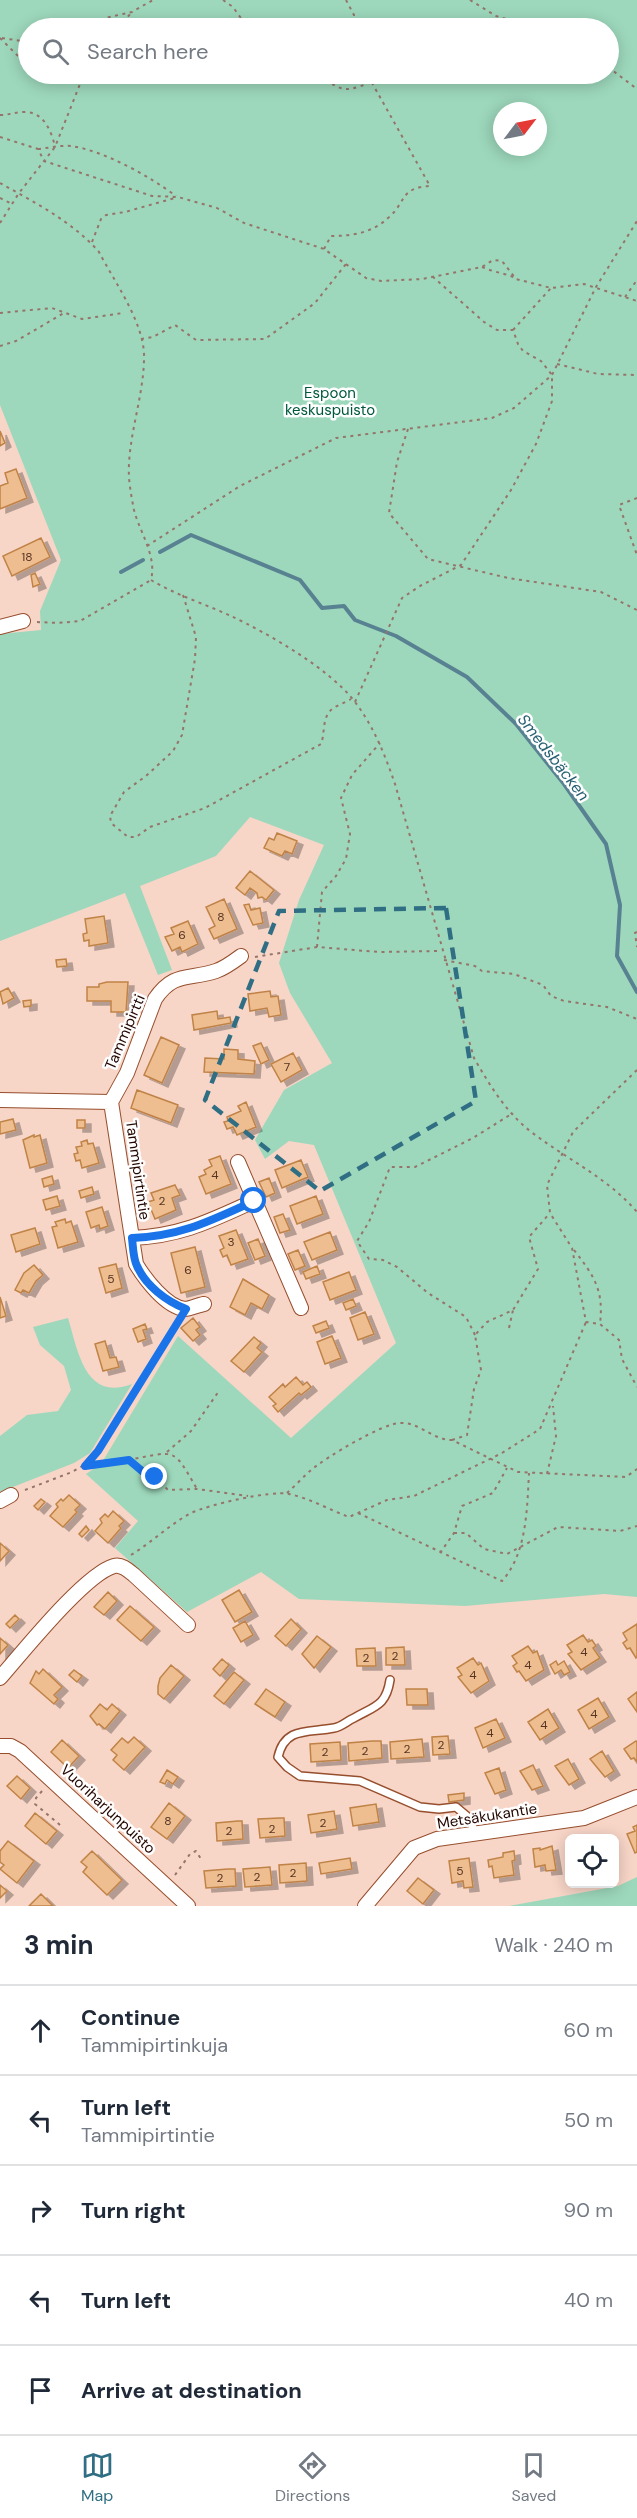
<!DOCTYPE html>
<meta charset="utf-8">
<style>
body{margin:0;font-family:"DM Sans",sans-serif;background:#f2f2f3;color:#1f2937}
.controls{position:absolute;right:18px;bottom:18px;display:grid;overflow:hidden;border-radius:9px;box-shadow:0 3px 15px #0003}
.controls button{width:54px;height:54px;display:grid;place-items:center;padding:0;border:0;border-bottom:2px solid #e0e1e3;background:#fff;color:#1f2937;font:30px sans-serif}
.compass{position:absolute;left:493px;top:102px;width:54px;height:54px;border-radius:50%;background:#fff;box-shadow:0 3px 15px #0003;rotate:58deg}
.stop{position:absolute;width:18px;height:18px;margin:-14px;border:4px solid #1a73e8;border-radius:50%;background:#fff}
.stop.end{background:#1a73e8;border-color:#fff;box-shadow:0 2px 6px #0008}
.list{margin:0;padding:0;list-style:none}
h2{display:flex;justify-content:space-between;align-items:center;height:78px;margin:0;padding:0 24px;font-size:26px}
h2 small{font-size:20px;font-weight:400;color:#747a83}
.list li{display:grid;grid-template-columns:39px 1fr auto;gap:18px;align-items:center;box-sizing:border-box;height:90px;padding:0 24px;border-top:2px solid #e0e1e3}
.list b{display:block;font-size:22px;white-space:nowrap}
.list p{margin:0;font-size:20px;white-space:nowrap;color:#747a83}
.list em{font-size:20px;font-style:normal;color:#747a83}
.icon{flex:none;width:33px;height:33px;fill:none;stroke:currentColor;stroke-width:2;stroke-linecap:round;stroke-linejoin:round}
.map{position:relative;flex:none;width:637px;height:1906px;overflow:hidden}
.search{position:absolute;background:#fff;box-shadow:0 3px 15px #0003;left:18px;right:18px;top:18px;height:66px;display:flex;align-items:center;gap:15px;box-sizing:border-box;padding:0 21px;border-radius:33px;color:#747a83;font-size:22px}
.sheet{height:528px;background:#fff}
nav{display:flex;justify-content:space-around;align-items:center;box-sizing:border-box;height:84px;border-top:2px solid #e0e1e3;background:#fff;font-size:16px;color:#747a83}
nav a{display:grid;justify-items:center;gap:3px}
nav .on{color:#306e84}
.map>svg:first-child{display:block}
.green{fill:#9dd8bc;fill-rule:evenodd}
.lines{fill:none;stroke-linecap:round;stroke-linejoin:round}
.stream{stroke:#588292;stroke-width:4}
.building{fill:#eebd90;stroke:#c08347;stroke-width:1.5;filter:url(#shadow)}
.lane-casing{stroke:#964e2d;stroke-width:10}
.street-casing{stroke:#964e2d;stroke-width:16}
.path{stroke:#95756b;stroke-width:2;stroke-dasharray:3 4.5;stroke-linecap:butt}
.lane{stroke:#fff;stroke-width:7}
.street{stroke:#fff;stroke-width:14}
.route{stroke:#1a73e8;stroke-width:8}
.marked{fill:none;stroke:#306e84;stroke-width:4.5;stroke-dasharray:12 8;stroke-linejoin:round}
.labels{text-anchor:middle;stroke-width:5;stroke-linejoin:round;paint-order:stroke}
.number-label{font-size:12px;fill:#563424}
.park-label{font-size:15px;fill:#00593d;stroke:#fefefe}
.street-label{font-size:15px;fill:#230700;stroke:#fefefe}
.water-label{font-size:16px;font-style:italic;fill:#276073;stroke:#fefefe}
</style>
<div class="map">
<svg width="637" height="1906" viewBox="0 0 637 1906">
<defs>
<filter id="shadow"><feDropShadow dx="6" dy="4" stdDeviation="0" flood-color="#0004"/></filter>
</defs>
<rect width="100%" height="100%" fill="#f7d5c7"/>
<!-- green -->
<path class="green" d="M0,0H637V1597L604,1594L465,1606L299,1599L261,1572L187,1612L115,1548L138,1521L86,1474L101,1464L178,1336L291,1438L396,1343L314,1145L289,1141L265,1159L255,1140L284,1090L332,1063L290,993L279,963L299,900L324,845L250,817L216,856L140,886L172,970L158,975L125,893L0,941V634L41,630L40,611L61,560L0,405ZM608,28V74H28V28ZM502,111H538V147H502Z
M68,1318C78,1351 85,1402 132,1384L90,1453L74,1463L0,1492V1436L27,1415L58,1411L71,1390L64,1366L40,1345L33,1327Z
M637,1877V1906H509L618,1886Z"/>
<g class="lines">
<!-- stream -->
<path class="stream" d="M160,552L191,535L300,580L322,608L344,606L355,620L396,636L467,677L516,724L564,784L606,844L620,905L617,956L637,992
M121,572L143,560"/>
</g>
<!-- building -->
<path class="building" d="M0,431L5,443L0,446Z
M16,469L27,498L0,509V486L8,483L5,473Z
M41,538L50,557L12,576L3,556Z
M35,573L40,584L33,587L31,575Z
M277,833L297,841L292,854L285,851L282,856L264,848L269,838L274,840Z
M250,871L274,890L266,900L262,897L258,898L257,893L250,888L245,895L236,888Z
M224,899L237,929L214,939L209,929L215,926L206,907Z
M249,904L251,910L260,908L263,923L253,925L244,905Z
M104,916L108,943L89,946V940L84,941L83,934L87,933L85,919Z
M188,921L198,944L182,952L180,947L172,951L165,937L174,934L171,928Z
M66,959L67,966L57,967L56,960Z
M107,982H128L126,1012H111V1001H87V987H99V984Z
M8,988L14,998L3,1004L0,992Z
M270,991L271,997L278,996L281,1015L269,1017L267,1008L250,1011L248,994Z
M31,1000V1006L24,1007L23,1001Z
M217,1011L218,1019L230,1017L231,1023L194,1030L192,1015Z
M161,1037L179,1045L162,1083L144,1075Z
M261,1043L269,1060L261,1064L253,1046Z
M224,1049L238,1050V1059L255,1061L254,1074L204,1072L205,1058L224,1059Z
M293,1053L302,1070L281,1082L271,1064Z
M137,1090L178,1105L171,1123L131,1108Z
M246,1102L256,1127L237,1135L233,1127L227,1129L224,1122L228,1121L227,1117L241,1111L238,1106Z
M13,1119L16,1130L0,1134V1122Z
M77,1120H85V1128H77Z
M34,1135V1137L40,1135L47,1163L30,1168L23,1140Z
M87,1140L88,1144L93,1143L99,1163L82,1168L80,1160L76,1161L74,1154L78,1153L76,1147L82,1146L81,1142Z
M220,1156L231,1184L206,1194L199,1177L206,1174L204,1170L212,1166L209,1160Z
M301,1160L308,1177L282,1188L275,1170Z
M52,1176L54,1184L44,1187L42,1179Z
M269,1178L275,1193L266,1197L259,1182Z
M175,1185L180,1195L172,1198L176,1210L155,1219L148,1202L154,1200L151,1193Z
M92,1187L94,1194L81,1198L79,1191Z
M57,1196L60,1206L46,1210L43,1200Z
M316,1196L323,1214L297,1224L290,1206Z
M102,1207L108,1226L100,1229L99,1225L91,1228L86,1212Z
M283,1214L290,1230L280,1233L274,1217Z
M65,1219L66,1223L71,1221L78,1242L58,1248L52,1227L57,1226L55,1222Z
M35,1228L40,1244L16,1252L11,1235Z
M236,1230L248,1259L231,1265L227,1255L223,1257L220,1250L224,1248L219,1236Z
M330,1232L337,1250L312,1260L304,1242Z
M258,1239L265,1256L255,1260L248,1243Z
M195,1247L205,1287L181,1293L171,1253Z
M298,1250L305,1266L295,1270L288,1254Z
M116,1264L122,1288L106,1293L99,1268Z
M34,1265L43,1275L36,1281L29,1293L23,1290L21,1293L15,1290L24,1273Z
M317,1266L320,1274L306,1279L303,1272Z
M349,1272L356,1290L330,1300L323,1282Z
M243,1279L269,1295L262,1309L251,1303L245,1315L230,1307Z
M0,1297L6,1316L0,1318Z
M353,1299L356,1306L346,1310L343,1303Z
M365,1312L374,1334L358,1340L350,1318Z
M193,1318L200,1327L196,1330L200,1335L193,1341L181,1328Z
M326,1321L329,1328L316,1333L313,1326Z
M145,1324L147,1329L143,1330L146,1339L138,1342L133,1329Z
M332,1336L341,1358L325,1364L317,1342Z
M254,1337L261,1343L257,1348L262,1352L244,1372L231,1361Z
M105,1341L110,1358L116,1357L119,1367L103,1371L95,1344Z
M296,1377L303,1385L307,1382L311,1387L301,1395L299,1393L278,1412L273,1406L276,1404L269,1397L283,1384L285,1387Z
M69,1495L80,1505L75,1510L77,1512L63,1527L50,1516L58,1507L56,1504L61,1499L63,1501Z
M41,1499L45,1502L38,1510L34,1506Z
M113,1511L124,1521L119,1526L121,1528L108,1543L95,1531L102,1523L100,1519L105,1514L108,1517Z
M86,1526L89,1530L82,1537L79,1534Z
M0,1543L9,1551L0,1561Z
M239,1590L252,1612L235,1622L222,1600Z
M108,1592L117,1601L104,1615L94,1607Z
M130,1606L154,1627L141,1641L117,1620Z
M15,1615L19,1619L10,1628L6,1624Z
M291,1619L301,1629L286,1646L275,1636Z
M245,1621L253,1635L241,1642L233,1628Z
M637,1624V1657L636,1658L630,1648L627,1649L623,1643L627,1640L623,1633Z
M583,1635L588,1642L592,1640L596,1646L593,1648L600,1658L581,1670L568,1654L572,1652L567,1645Z
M317,1636L331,1647L314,1668L302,1654Z
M0,1638L8,1645L0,1654Z
M528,1646L533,1653L537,1651L544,1670L526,1681L519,1671L517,1672L513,1666L517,1663L512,1656Z
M404,1647L405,1665H386V1648Z
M375,1648L376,1666H357L356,1649Z
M473,1658L478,1665L481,1663L489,1681L471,1693L458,1677L462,1675L457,1668Z
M222,1659L229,1665L220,1676L213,1669Z
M556,1661L558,1665L564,1661L570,1672L564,1675L561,1670L555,1674L550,1665Z
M171,1665L184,1676L164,1699L158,1694V1686L160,1678Z
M43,1669L62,1687L54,1695L58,1699L54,1704L30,1683L36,1671L39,1674Z
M74,1670L82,1676L77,1682L69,1675Z
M234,1672L244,1680L224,1704L214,1696Z
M266,1689L285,1702L275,1717L255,1704Z
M406,1689H427L428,1705H407Z
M637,1692V1712L628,1699Z
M598,1698L609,1717L589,1729L578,1710Z
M100,1704L107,1710L112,1704L120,1711L105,1729L99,1724L97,1725L90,1716Z
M548,1709L559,1728L540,1740L528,1722Z
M496,1719L505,1738L483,1748L475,1728Z
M448,1736L450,1754L433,1755L432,1737Z
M134,1737L145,1747L124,1770L113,1760L117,1755L111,1750L122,1738L128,1743Z
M422,1739L424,1757L391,1759L390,1742Z
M62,1740L79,1756L68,1768L51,1752Z
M372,1741H381L382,1758L349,1761L348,1743Z
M636,1741L637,1742V1762L634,1758L631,1759L624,1749Z
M340,1742L341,1760L311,1762L310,1744Z
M602,1751L614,1771L605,1777L590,1759Z
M568,1759L579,1779L569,1785L555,1766Z
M533,1765L543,1786L532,1790L520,1771Z
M499,1768L506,1790L495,1794L485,1773Z
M167,1770L178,1777L173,1784L167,1780L165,1784L160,1782Z
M17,1776L30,1788L21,1799L7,1786Z
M464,1793V1800L449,1802L448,1795Z
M169,1803L185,1816L167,1839L151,1827Z
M376,1804L379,1822L353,1826L350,1808Z
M334,1811L337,1829L311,1833L308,1815Z
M35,1813L57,1831L46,1844L25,1826Z
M280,1818H284L285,1836L260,1838L258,1819Z
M238,1821H242L243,1839L217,1841L216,1823Z
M637,1825V1852L635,1853L627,1834L635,1831L633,1827Z
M8,1841L34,1861L17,1883L0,1869L4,1865L0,1862V1851Z
M552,1846L556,1870L546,1871L545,1865L535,1867L533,1849L540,1848V1850Z
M92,1851L122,1880L107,1895L83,1872L87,1867L81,1862Z
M514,1851L515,1860L512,1861L514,1875L494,1878L492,1866L489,1867L488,1860L503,1857V1853Z
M350,1858L352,1869L321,1874L319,1863Z
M469,1858L473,1887L464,1888L463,1881L452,1883L449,1861Z
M306,1863L307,1881L280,1883L279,1865Z
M270,1867L272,1885L245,1887L243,1869Z
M228,1869H235L236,1886L206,1888L204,1871Z
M418,1878L434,1890L423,1904L407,1891Z
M0,1885L7,1891L0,1898Z
M41,1894L53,1906H29Z"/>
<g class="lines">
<!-- lane casing -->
<g class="lane-casing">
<path id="lane" d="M390,1680C386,1706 375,1706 354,1718C347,1721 341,1727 334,1728C309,1733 285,1726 278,1757L287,1767L300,1776L360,1781L420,1807L439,1809L456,1807L468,1817L476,1834"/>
</g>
<!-- street casing -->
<g class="street-casing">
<path id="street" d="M0,627L23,621
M0,1100L111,1102
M111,1102L136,1264C145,1279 166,1307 185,1309C190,1309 198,1305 204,1304
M111,1102L127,1073L155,999C174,971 189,980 216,971C225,968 233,962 241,956
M238,1162L301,1308
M132,1238C181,1236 210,1221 254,1201
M0,1501L11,1495
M0,1678C22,1653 85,1574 114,1566C122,1564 128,1570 134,1575L188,1625
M0,1746H11L20,1751L188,1906
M365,1906L414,1848L437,1839L584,1818L637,1797"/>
</g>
<!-- path -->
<path class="path" d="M223,0L233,7L248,28
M346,0L354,15L353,28
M470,0L496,16L539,28
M88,28L105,18L132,12L153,0
M118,28L132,12
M0,38L28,66
M2,38L28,42
M608,67L637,89
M312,74C341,85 337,97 371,82
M0,115C9,115 16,112 25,112C44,112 51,131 55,146
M0,137L38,149L44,161L152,196L178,197L217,208L244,223L324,249L366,278L381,281L422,279L482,267L493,260L502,261L516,279L551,288L584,284L637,301
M38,149C49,148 60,145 71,146C105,151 149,176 176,196
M0,183C34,202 73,222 99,252C115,283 146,325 144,360C143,400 127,439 129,478C130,489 132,500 134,510C140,533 157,556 151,580
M0,198L12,204
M0,223L19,193L55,147L84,74
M92,242L101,219L106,215L125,212L175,198
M324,249L331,236C352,236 372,233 388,218C407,202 399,188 430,186L367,74
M482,267C493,272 504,273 516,278
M625,297L637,280
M0,313L52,308L82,319L123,313
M513,330L551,288
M141,339L153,337L175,325L196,340L265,339L315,303L346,264
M0,346L16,341L64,313
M557,364L598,374L637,375
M408,429L397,462L389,513L428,559L508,578L601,592L637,610
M637,498L619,505L637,555
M147,546L240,486L336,438L492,418L514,408L552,375L596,287L637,221
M151,580C176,595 205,604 231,616C269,634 330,669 355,702C374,727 385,755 395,784L474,1058C489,1084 505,1111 530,1131C566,1159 607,1177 637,1212
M183,595L196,637L195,659L182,735L173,751L146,776L124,792L110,816L111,823L128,837H136L150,827L205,808L321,744C325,734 322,720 330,711C334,706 345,703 351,699
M37,622L58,623L80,621L151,580
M355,702L402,598L420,586L461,565L511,490L536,444L552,401V375L541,361L523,351L518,344L513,330H497L484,322L432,276
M637,932L635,933L637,947
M317,947L322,892L336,876L346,859L350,834L341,798L352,775L380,743
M255,957L317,947L379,952L441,951
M444,960L475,966L482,971L514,974L543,985L551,996L564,1001L607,1007L637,1019
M637,1070L573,1132L547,1185L550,1213L572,1248L586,1322L600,1324L619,1340L622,1359L637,1387
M574,1250C594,1276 604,1290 600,1324
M509,1328L513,1310
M475,1335L466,1317L428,1293L397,1267L383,1260L369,1259L357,1241L369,1222L390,1167H415L473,1138L513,1113
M452,1440L467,1435L474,1389L481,1370L475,1335L487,1322L513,1310L538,1269L529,1237L550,1213
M167,1452L191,1431L219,1391
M128,1460C177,1451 172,1446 197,1489
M85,1466L128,1460C141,1471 156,1478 168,1490L197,1489L248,1496
M547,1474L556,1436L553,1406
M25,1490L72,1472L91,1461L178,1321
M287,1493C295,1486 303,1477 311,1470C325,1458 383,1423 400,1423C420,1422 432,1440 452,1440L518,1472L626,1477L637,1469
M358,1513L502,1581C527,1553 527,1509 529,1473
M454,1533H466L484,1549L507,1554L558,1527L620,1531L637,1526
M440,1553L454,1533L462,1506L493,1493L507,1468
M131,1555C152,1542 169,1525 191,1513C208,1505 271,1490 289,1494C309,1498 330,1510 349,1517L387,1500L414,1496L502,1453L540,1429L586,1322
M42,1791L36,1798L35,1804L60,1825
M175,1875L190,1854L196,1851L201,1859"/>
<!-- lane -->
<use href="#lane" class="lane"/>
<!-- street -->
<use href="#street" class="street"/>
</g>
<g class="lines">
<!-- route -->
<path class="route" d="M155,1477L142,1471L129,1460L85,1466L98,1451L186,1309C166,1301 146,1286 137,1266C133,1258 133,1246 132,1238C181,1236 210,1221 254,1201"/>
</g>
<!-- marked area -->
<path class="marked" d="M446,908L476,1101L320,1191L205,1100L279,911Z"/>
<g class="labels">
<!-- number labels -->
<g class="number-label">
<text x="27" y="561">18</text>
<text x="221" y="921">8</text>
<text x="182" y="939">6</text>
<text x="287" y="1071">7</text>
<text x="215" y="1179">4</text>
<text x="162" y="1205">2</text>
<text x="231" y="1246">3</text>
<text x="188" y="1274">6</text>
<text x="111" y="1283">5</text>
<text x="584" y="1656">4</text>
<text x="395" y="1660">2</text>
<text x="366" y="1662">2</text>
<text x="528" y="1669">4</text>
<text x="473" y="1679">4</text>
<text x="594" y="1718">4</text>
<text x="544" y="1729">4</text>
<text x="490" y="1737">4</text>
<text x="441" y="1749">2</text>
<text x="407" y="1753">2</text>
<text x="365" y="1755">2</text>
<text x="325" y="1756">2</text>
<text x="168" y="1825">8</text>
<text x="323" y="1827">2</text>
<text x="272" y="1833">2</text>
<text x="229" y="1835">2</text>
<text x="460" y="1875">5</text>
<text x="293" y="1877">2</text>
<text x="257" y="1881">2</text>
<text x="220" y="1882">2</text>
</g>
<!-- park labels -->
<g class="park-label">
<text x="330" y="398">Espoon<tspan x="330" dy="17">keskuspuisto</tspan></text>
</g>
<!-- street labels -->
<g class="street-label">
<text transform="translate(125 1032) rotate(-67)" y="5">Tammipirtti</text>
<text transform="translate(138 1170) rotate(82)" y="5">Tammipirtintie</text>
<text transform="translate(108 1809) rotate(43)" y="5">Vuoriharjunpuisto</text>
<text transform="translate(487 1816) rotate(-9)" y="5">Metsäkukantie</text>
</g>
<!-- water labels -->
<g class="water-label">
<text transform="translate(554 757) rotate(52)" y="6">Smedsbäcken</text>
</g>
</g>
</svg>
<div class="controls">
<button><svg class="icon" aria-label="locate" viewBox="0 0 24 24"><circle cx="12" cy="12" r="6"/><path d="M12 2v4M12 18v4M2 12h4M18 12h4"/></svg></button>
</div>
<svg class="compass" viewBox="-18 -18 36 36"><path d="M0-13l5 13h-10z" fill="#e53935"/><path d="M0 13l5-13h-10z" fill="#747a83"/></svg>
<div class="stop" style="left:254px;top:1201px"></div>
<div class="stop end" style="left:155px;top:1477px"></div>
<div class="search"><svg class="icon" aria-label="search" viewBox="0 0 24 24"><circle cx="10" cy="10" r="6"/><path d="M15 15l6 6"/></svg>Search here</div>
</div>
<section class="sheet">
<h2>3 min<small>Walk · 240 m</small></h2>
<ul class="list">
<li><svg class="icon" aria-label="ahead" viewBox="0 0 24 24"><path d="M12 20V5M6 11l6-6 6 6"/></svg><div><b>Continue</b><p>Tammipirtinkuja</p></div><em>60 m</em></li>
<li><svg class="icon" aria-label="left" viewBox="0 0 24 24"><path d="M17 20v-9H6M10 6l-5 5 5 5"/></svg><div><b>Turn left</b><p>Tammipirtintie</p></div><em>50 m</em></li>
<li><svg class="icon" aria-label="right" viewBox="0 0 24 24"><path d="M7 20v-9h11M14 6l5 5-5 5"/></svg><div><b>Turn right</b></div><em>90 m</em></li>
<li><svg class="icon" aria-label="left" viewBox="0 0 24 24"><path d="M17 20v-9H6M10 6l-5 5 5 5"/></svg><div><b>Turn left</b></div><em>40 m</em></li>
<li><svg class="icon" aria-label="arrive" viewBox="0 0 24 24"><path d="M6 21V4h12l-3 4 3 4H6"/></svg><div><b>Arrive at destination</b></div></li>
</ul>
</section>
<nav>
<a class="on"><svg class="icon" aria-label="map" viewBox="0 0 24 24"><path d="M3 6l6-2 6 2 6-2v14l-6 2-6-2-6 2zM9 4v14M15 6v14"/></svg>Map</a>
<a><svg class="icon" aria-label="directions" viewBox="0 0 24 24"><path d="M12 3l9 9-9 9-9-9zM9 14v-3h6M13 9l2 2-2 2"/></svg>Directions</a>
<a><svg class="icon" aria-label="saved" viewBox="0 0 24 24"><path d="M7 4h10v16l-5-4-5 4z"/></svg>Saved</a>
</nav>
